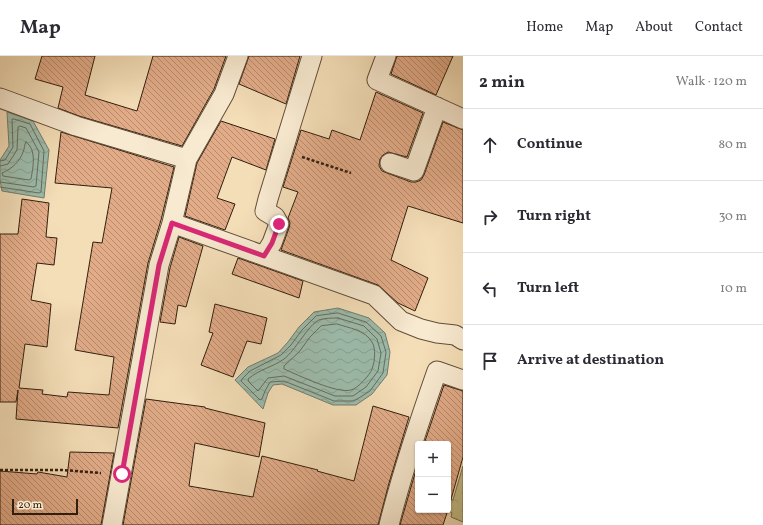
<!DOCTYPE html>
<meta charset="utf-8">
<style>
body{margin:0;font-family:Vollkorn,serif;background:#f7f7f7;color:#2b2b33}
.controls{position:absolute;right:12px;bottom:12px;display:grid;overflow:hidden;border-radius:4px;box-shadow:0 1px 3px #0004}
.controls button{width:36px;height:36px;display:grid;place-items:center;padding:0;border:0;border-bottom:1px solid #e1e1e2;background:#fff;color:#2b2b33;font:20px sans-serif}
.scale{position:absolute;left:12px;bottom:10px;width:66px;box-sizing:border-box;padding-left:4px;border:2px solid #321e0e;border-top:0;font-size:11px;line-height:14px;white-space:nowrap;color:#321e0e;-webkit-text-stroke:3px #f8ead1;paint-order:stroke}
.stop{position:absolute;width:12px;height:12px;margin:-9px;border:3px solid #db2777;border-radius:50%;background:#fff}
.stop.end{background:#db2777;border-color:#fff;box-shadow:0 1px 4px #0008}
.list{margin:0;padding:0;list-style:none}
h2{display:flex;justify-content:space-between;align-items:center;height:52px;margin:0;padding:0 16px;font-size:17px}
h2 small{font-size:13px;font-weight:400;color:#7c7c81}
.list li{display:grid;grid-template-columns:26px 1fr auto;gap:12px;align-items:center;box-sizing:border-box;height:72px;padding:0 16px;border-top:1px solid #e1e1e2}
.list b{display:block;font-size:15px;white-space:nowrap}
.list em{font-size:13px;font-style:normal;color:#7c7c81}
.icon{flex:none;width:22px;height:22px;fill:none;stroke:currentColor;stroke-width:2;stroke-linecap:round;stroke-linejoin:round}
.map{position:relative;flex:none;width:463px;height:469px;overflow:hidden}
header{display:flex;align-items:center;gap:24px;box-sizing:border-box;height:56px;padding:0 20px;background:#fff;border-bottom:1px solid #e1e1e2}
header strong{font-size:19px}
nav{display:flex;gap:22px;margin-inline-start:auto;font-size:14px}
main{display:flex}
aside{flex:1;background:#fff}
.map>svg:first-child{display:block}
.forest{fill:url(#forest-crowns);stroke:#7b6e4c}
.water{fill:url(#water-waves);stroke:#727d6d}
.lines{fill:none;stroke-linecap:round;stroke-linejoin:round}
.shore{stroke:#676d5d;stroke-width:1}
.building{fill:url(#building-back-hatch);stroke:#321e0e}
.minor-casing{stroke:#624e38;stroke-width:21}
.path{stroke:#321e0e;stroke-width:2.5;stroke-dasharray:3 2;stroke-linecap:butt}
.minor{stroke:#f8ead1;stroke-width:19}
.route{stroke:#db2777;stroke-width:5}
</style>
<header>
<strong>Map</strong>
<nav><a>Home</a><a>Map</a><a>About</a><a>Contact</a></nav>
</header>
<main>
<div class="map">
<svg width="463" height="469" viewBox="0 0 463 469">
<defs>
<pattern id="forest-crowns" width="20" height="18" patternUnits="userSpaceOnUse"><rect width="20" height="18" fill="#c4bf89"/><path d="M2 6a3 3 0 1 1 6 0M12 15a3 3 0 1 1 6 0" fill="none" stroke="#a9a475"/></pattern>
<pattern id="water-waves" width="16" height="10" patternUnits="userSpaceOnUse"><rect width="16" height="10" fill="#9cbcac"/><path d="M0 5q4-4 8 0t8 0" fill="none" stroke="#87a193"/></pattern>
<pattern id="building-back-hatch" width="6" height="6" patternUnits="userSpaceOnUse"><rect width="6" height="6" fill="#e2ac89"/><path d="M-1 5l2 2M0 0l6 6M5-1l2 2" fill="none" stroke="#b88b6e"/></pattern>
</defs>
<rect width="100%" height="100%" fill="#f4deb8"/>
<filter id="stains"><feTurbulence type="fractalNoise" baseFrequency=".005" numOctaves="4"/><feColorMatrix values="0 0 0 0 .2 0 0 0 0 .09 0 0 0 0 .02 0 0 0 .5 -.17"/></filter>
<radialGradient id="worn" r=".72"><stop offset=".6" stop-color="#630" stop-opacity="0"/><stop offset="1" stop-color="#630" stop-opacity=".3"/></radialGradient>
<!-- forest -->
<path class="forest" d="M463,410V466L451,461L452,457L448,454V443L453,444Z"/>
<!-- water -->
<path class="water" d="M7,56L33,65L49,94L44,142L2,135L0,124V104L9,90Z
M338,252L369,262L385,277L390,296L387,319L372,338L356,349H333L282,328L273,329L268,337L263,353L235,324L248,311L278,297L288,286L299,271L314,256Z"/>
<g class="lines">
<!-- shore -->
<path class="shore" d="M26,86C37,94 33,111 31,123L29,124L3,120L2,117C12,113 20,105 23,96C25,92 24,89 26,86Z
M0,105L5,104L13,91L12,63H14L30,68L44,95L41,136L39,137L0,131
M0,110L8,108L17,94L18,71L20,70L26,72L39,96L36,130L34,131L0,126
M338,257L366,266L381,280L386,296L383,317L370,335L354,345H334L284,325L270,326L265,335L262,343L260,344L241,325L242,323L250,315L281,299L291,289L302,274L316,260Z
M338,262L364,270L377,283L381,297L378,315L366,331L353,340H335L284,320L268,322L258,335L249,326L248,323C260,313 273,311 284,303C295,295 309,268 319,264C325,262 332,262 338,262Z
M337,268C349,272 365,274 372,286C376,293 375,305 372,313C370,319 357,333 351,334C337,338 298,319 284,313V310L299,296L310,281L321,270Z"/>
</g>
<!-- building -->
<path class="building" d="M42,0H95L85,39L137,55L153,0H226L214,33L182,90L79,60L58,52L63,31L35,23Z
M249,0H300L286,48L239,28Z
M397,0H453L436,39L391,18Z
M376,36L423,57L407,101L388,96L383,99L380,103L379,110L382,115L387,117L411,126H416L421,124L424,119L443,66L463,74V167L408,150L391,204L428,222L415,255L398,247L378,229L281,194L289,172L290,167L288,162L298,136L283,131L301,74L329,83L332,74L360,84Z
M221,65L275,83L266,114L232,101L217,142L235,148L225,174L185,160L197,107Z
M61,76L174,111L161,164L148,207L118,372L16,363L18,334L16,346H0V178H18L22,143L49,147L46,181L57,182L54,209L37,207L31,244L51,248L47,291L25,288L19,332L43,334L42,338L67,341L68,336L109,339L114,301L75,294L93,186L102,187L112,132L55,127Z
M179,181L203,190L186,251L178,249L175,268L160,266L170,212Z
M238,202L303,225L299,242L232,218Z
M215,248L267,262L261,288L247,285L233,321L201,309L213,277L209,276Z
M444,329L463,335V401L448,454V388H424Z
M146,343L205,351V352L265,367L259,401L195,387L189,430L253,441L262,400L318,414L317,415L354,425L373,350L409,361L389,427L378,469H123Z
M70,396L114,397L101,469H0V415L37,418L38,416L67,421Z
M418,407V454H448L443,469H400Z"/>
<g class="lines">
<!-- minor casing -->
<g class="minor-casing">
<path id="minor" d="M386,0L377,24L463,63
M0,42L76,70L187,103
M390,107L414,115L437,51
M172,167L374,239L401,265L421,273L437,277L455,279L463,284
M264,200L272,187L279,168L275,161L265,155L268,143L312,0
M112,469L159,209L172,167L187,103L224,38L238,0
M389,469C402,417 419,366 437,315L463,324"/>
</g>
<!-- path -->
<path class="path" d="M302,101L351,117
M0,414H62L101,417"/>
<!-- minor -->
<use href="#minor" class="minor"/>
</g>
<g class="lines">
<!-- route -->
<path class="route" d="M122,418L159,209L172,167L264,200L272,187L279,168"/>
</g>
<rect width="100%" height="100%" filter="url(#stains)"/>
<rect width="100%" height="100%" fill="url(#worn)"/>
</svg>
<div class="controls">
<button>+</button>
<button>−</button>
</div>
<div class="scale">20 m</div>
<div class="stop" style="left:122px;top:418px"></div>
<div class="stop end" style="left:279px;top:168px"></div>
</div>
<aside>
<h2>2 min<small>Walk · 120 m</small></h2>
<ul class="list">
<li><svg class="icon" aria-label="ahead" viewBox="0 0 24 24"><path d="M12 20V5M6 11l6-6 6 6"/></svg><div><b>Continue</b></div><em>80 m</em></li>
<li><svg class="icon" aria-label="right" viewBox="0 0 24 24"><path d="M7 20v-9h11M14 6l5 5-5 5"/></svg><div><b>Turn right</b></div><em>30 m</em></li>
<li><svg class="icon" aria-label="left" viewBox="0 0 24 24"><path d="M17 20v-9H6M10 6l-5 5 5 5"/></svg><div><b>Turn left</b></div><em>10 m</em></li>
<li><svg class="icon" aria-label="arrive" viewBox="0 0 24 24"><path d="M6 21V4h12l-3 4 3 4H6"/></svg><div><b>Arrive at destination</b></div></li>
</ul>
</aside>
</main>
